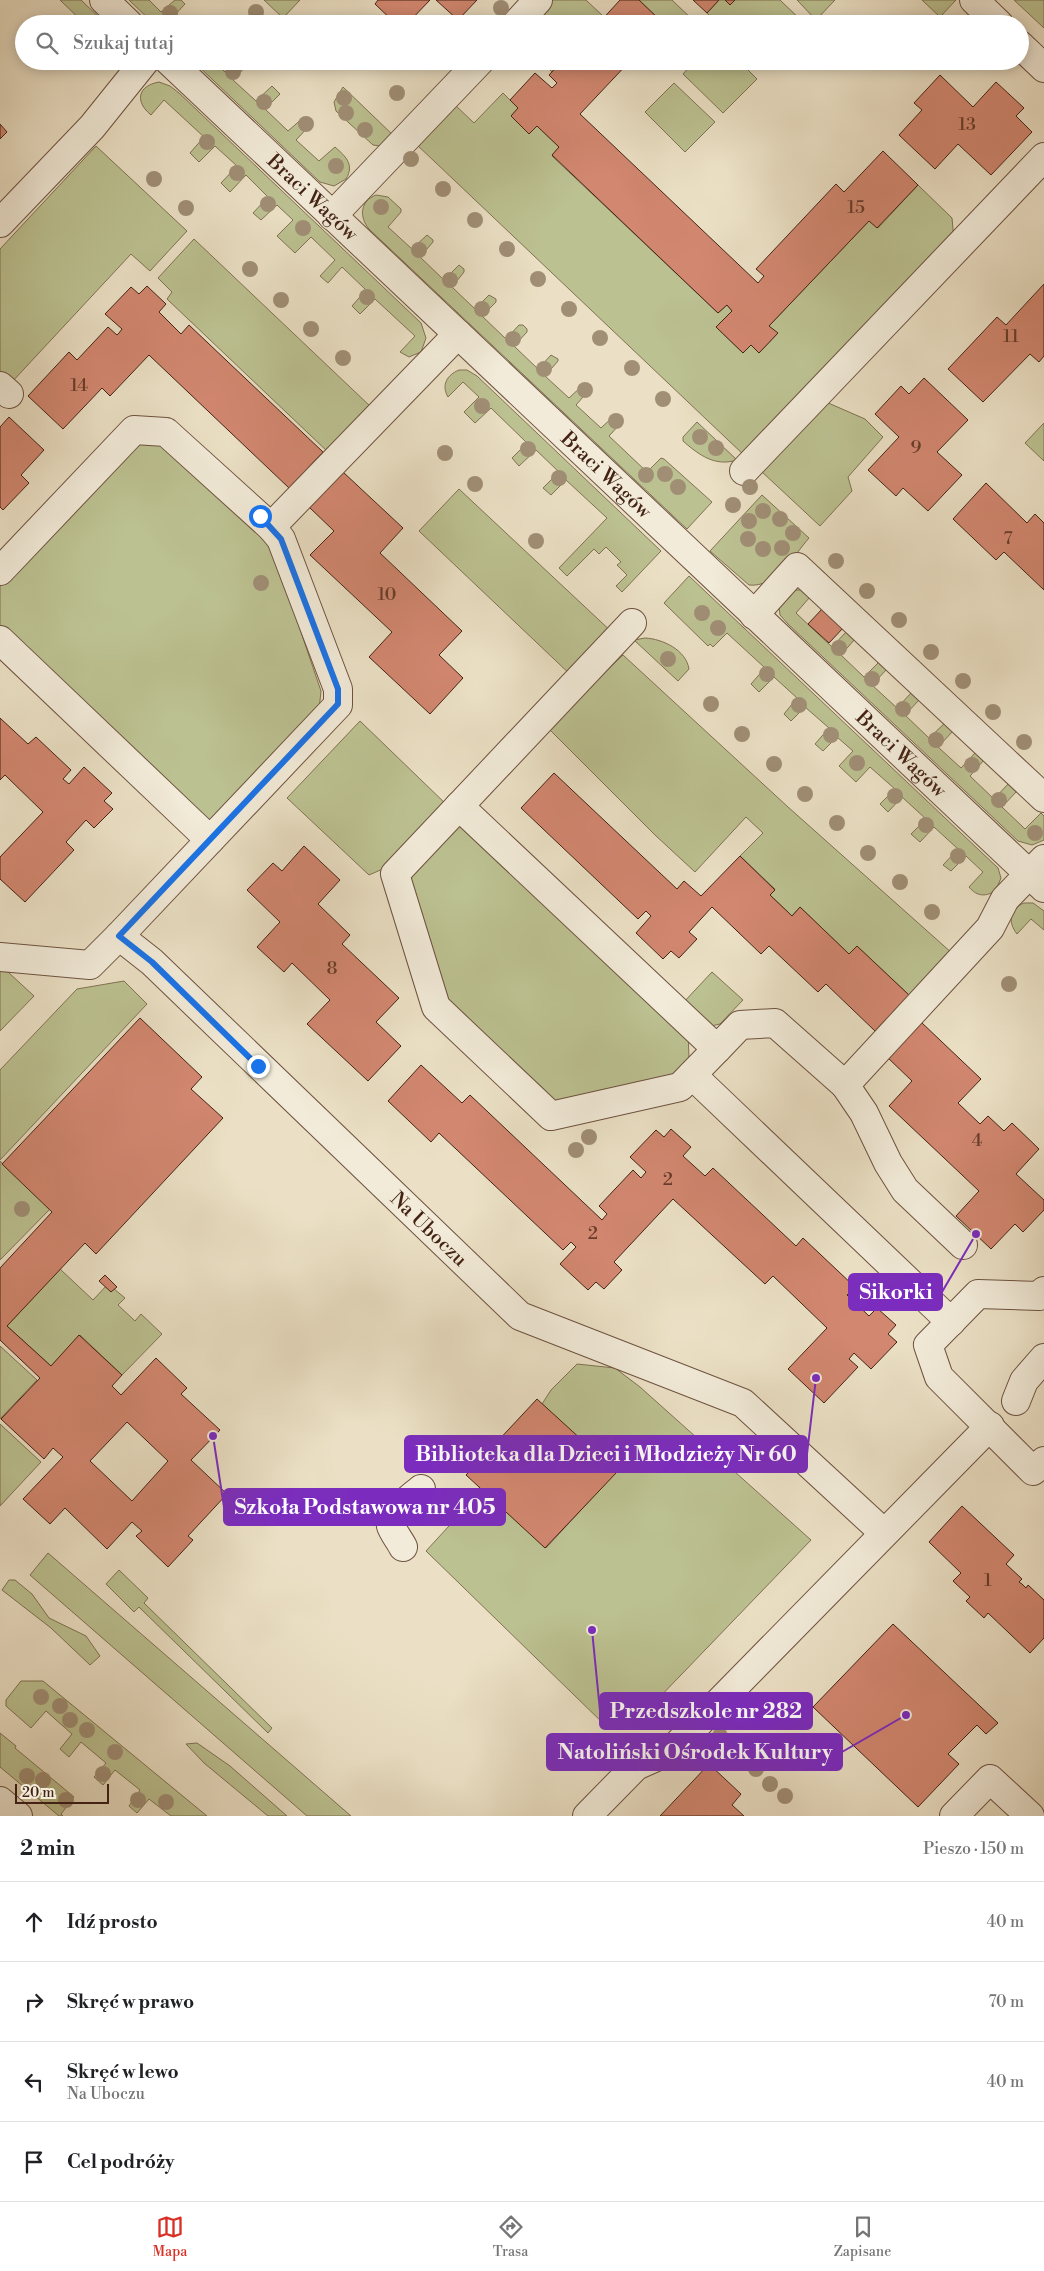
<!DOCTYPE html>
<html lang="pl">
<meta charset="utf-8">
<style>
body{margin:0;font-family:"Libre Bodoni",serif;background:#f2f2f2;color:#202124}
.scale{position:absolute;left:15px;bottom:12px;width:94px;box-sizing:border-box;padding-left:5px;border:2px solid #442314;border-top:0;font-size:14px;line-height:18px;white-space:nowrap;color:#442314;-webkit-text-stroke:4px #f2ebd9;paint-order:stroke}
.stop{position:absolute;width:15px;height:15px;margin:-11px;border:4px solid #1a73e8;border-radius:50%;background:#fff}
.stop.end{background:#1a73e8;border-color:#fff;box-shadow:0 1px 5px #0008}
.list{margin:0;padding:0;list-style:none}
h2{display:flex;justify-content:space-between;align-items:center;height:65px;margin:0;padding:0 20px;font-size:21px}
h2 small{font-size:16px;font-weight:400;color:#757577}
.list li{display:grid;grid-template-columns:32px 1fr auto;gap:15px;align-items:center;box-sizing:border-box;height:80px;padding:0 20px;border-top:1px solid #e0e0e0}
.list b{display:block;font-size:19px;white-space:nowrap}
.list p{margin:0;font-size:16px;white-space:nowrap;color:#757577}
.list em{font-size:16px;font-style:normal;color:#757577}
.icon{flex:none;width:28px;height:28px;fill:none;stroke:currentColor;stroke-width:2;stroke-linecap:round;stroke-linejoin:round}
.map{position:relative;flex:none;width:1044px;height:1816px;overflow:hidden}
.search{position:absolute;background:#fff;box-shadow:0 2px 12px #0003;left:15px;right:15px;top:15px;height:55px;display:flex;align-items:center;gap:12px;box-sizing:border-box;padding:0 18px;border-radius:28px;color:#757577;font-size:19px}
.sheet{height:385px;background:#fff}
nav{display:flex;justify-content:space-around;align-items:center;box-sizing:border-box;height:70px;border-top:1px solid #e0e0e0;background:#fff;font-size:14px;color:#757577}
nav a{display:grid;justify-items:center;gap:2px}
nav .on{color:#d93025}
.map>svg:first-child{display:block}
.green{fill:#bcc191;stroke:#807252}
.building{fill:#d28770;stroke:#442314;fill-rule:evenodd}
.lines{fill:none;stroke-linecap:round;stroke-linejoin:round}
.minor-casing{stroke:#6e5240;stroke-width:30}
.minor{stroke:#f2ebd9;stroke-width:28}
.tree{fill:#a08e75}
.route{stroke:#1a73e8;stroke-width:6}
.labels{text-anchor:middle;stroke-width:4.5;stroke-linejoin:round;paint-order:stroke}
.number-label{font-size:18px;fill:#683c2b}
.street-label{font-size:20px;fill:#442314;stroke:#f2ebd9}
.leader{fill:none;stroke:#7b2cbf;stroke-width:2}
.callout-dot{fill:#7b2cbf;stroke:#f2ebd9;stroke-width:2}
.callout{fill:#7b2cbf;stroke:#7b2cbf;stroke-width:2}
.callout-label{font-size:21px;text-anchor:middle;font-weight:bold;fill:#fff}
</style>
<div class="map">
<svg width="1044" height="1816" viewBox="0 0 1044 1816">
<rect width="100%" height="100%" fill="#ebe0c5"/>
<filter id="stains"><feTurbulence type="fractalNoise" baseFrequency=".004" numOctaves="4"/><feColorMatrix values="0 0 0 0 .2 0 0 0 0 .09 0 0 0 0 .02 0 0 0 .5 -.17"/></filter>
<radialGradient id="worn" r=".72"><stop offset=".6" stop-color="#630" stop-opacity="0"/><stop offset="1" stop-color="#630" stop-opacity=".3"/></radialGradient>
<!-- green -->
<path class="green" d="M60,0H81L106,24H85Z
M129,0H149L161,12L175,0H181L185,4L171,19L175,24H154Z
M264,0H300L283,18Z
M551,0H586L604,17L598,24H528Z
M639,0H672L697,24H664Z
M719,0H725L730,5L735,0H780L805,24H717L707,13Z
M797,0H835L816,20Z
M922,0H956L940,17Z
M1014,0H1044V28Z
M96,61H118L108,67L95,63Z
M193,61H214L225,72L236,61H245L248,64L233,80L256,101L272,86L280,94L265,109L288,131L304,117L311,124L296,140L319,161L335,147C345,156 355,164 346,179L334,186L320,182Z
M544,61H562L552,72L546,66Z
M695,61H739L757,79L723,113L683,74Z
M159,82L170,86L179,93L421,323L426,338L421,352L409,357L400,352L415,336L375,299L360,314L352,306L366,290L342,267L328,283L320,276L335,260L311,237L295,253L277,236L293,220L277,205L261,220L253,213L268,197L246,175L230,192L221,183L237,166L215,146L199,162L190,153L204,137L164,100L151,115C135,102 137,86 159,82Z
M674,83L715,122L685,152L645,112Z
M343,87L395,137L380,146L373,145L336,111L334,102Z
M503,93L518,108L511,116L529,134L537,126L559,147L552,156L718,313L727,305L732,311L716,327L743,353L751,345L760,352L777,334L769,326L869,221L878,228L918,185L952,218L954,240L746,457L415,143L453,103L474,123Z
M96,146L187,231L150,271L131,254L11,383L0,373V249Z
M376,195L388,197L401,209V212L388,227L412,249L427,235L433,240V242L420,257L444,280L459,265L464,269V272L452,287L475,309L489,295L496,299V302L482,316L506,339L519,325H523L527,329V332L514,346L538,369L551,355L558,359V361L545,376L569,398L583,385L590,389L576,405L601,428L615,415H618L622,422L609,436L647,472L661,458L664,459L712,502L687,529L369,229C359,217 360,201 376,195Z
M194,239L371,407L328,452L167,299L172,292L158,278Z
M459,370H467L477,376L661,551L622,592L616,586L627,575L617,565L621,562L606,547L599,554L594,549L567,576L559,568L607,518L566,480L551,495L543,488L559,472L536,450L519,466L512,458L527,443L491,408L475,423L464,412L479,397L463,382L448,397C441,385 447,375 459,370Z
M826,402L865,419L883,437L848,477L852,491L820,526L761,471Z
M697,422L737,460C715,467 699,455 683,441V437Z
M1044,423V461L1025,443Z
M164,440L268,535L321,691L319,710L207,825L0,630V582L134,441Z
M459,489L615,635L574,678L419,531Z
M762,495L809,538C794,555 776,588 749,585L710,551Z
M689,576L998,868L1001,878L996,890C987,897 977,897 969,887L983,872L966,856L951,871L943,865L958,849L934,827L920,842L911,834L926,819L902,797L888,812L880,804L895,789L870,767L856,782L839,766L853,751L837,737L823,751L815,744L829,728L805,707L791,721L784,714L797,698L774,677L759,692L751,684L765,668L727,633L713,647L710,644L708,646L664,603Z
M793,590H801L810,597L796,613L832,647L847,631L855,639L841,655L864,677L879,662L887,669L872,685L897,708L912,692L920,699L905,715L929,738L945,723L953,731L938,747L961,768L976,752L984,760L970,776L994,799L1009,783L1017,791L1002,807L1025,829L1041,813L1044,816V840L1032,845L1018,841L788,624L780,615L779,607Z
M645,638C663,639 686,650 689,669L678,681L634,640Z
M623,655L788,807L953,954L909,995L857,946L849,954L800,907L792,916L770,895L775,889L740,856L763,833L746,817L695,872L655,835L547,727Z
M360,721L448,806L392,865L369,875L287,798Z
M460,818L688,1030L689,1058L666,1081L553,1107L447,1005L404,876Z
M1024,903H1033L1044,911V930L1031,919L1017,934C1007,921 1010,909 1024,903Z
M0,971L8,972L34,996L0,1031Z
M712,972L743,1000L720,1024L707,1027L682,1004Z
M124,981L147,1004L0,1160V1070L77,989Z
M0,1161L50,1209L0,1260Z
M60,1269L93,1300L108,1284L125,1298L118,1305L135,1321L141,1314L162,1334L122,1375L80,1335L51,1366L7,1326Z
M0,1346L37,1380L0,1419Z
M577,1364L615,1368L640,1387L811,1540L628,1730L617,1720L609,1729L426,1551L482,1490L546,1548L616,1472L542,1404L551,1390Z
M0,1424L41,1462L0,1506Z
M48,1553L351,1816H307L30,1575Z
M119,1570L148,1598L144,1603L272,1728L268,1733L139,1607L134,1612L106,1584Z
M9,1580H15L32,1594L49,1618L86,1636L100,1656L90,1665L51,1628L2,1590Z
M21,1681H43L207,1816H171L149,1799L137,1813L129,1806L140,1790L115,1770L103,1785L94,1777L106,1763L81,1742L69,1757L60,1749L72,1734L46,1711L31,1728L6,1706V1700Z
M0,1733L16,1746L15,1748L74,1797L61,1814L63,1816H59L0,1767Z
M197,1743L230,1766L287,1816H268L204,1763L186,1744Z"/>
<!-- building -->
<path class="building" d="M378,0H430L407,24H396L375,4Z
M436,0H477L458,20Z
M620,0H639L664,24H598Z
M693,0H719L707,13Z
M725,0H735L730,5Z
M562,61H630L580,114L758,283L764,276L756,269L836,184L844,192L883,151L918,185L877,228L869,221L769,326L778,333L759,353L751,345L743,353L716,327L732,311L727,305L718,313L552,155L559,147L537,126L529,134L511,116L518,108L510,100L535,73L552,88L557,83L549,75Z
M940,75L973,107L996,82L1024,108L1016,116L1032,132L991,175L958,144L935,169L899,135L922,110L914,103Z
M0,124L7,132L0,139Z
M1044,284V356L1039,362L1030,354L983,402L948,369L997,317L1006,325Z
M147,286L166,304L159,312L181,334L189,325L323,452L289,488L149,355L110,396L102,388L63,429L28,396L69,352L77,360L108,327L117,335L119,333L122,329L105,314L131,287L139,294Z
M924,378L968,420L937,452L962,475L928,511L903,488L896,496L868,470L899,437L875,414L901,386L909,394Z
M9,417L44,450L21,475L29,483L3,510L0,507V427Z
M343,472L403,528L380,553L462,631L439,655L463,678L430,714L369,657L392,632L310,555L334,531L309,507Z
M986,483L1027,523L1035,514L1044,523V590L1004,552L996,560L953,519Z
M823,608L844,627L829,643L808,624Z
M0,718L28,744L36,737L71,770L63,779L69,784L84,767L112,793L104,801L113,809L94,828L86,820L66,842L74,850L25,902L0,879V857L43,812L5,775L0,780Z
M554,773L677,889L684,881L701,896L740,856L775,890L770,895L792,916L800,907L849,954L857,946L909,995L875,1031L826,984L818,992L769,946L761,954L712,907L689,932L697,939L679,958L671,951L663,959L636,933L651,916L646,911L638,919L521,808Z
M304,846L340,880L318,904L350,935L342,944L399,998L376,1022L401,1046L368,1081L307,1024L330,1000L292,963L284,972L257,947L280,922L247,890L273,863L282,871Z
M140,1018L202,1077L191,1089L223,1118L96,1254L85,1243L7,1326L51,1366L79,1335L122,1375L112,1386L121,1395L156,1358L187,1388L181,1394L220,1430L191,1460L227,1494L188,1536L193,1540L168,1567L136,1536L142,1531L132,1522L107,1549L65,1508L50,1524L23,1499L63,1457L53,1448L44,1459L1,1419L40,1378L0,1340V1268L52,1212L2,1164ZM127,1422L168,1461L132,1501L90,1461Z
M921,1022L981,1079L958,1103L980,1124L988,1116L1004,1131L1012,1123L1039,1149L1016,1174L1044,1200V1210L1023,1232L1015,1224L991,1249L956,1216L979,1191L889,1106L912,1081L887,1057Z
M421,1065L462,1103L470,1095L602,1220L607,1214L599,1206L633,1170L641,1178L646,1172L630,1157L656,1130L664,1137L671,1129L691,1147L683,1156L705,1176L713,1168L796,1246L803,1238L855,1287L847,1295L869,1316L877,1308L896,1325L888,1334L897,1342L871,1369L854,1353L849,1359L858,1367L824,1403L788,1369L827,1328L773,1276L765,1284L673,1199L614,1262L622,1270L604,1289L596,1282L588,1290L560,1264L576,1247L571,1242L563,1250L439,1133L431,1142L388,1101Z
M105,1275L117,1287L111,1292L99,1281Z
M537,1399L617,1472L545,1548L466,1475Z
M962,1506L1014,1555L1006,1564L1022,1579L1019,1582L1022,1584L1026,1588L1028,1585L1044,1600V1638L1030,1653L988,1613L984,1618L966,1601L970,1597L953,1581L961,1573L929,1542Z
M893,1624L998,1723L986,1734L977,1725L948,1754L959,1764L918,1807L813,1707Z
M709,1764L741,1794L732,1805L744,1816H660Z"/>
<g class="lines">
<!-- minor casing -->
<g class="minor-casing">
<g id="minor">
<path d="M104,0L129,24"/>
<path d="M974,0L999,24"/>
<path d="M516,24L538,0"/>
<path d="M1020,45L1044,68"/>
<path id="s1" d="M169,61L1044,888"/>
<path d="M332,216L480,61"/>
<path d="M0,223L92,127L145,61"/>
<path d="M0,386L9,394"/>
<path d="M744,471L1044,157"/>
<path d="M0,571L134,430L166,432L271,527"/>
<path d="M754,615L797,567L1044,798"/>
<path d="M632,623L395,874L436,1007L551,1116L680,1087L717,1049"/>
<path d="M0,640L210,840"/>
<path d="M459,806L717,1049L740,1025L775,1023L845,1085L990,928L1005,899L1044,859"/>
<path d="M119,936L338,705V689L281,539L271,527L458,334"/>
<path id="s2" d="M0,957L90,965L119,936L152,962L520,1316L743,1403L884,1533"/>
<path d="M692,1075L951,1322"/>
<path d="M845,1085L864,1113L888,1163L905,1190L963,1245"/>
<path d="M1044,1291L1039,1296L978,1294L928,1345L939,1377L1033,1471L1044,1461"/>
<path d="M1016,1401L1024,1381L1044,1358"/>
<path d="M403,1547C400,1541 393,1532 391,1526C388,1513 413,1496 421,1489"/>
<path d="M0,1801L18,1816"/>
<path d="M587,1816L636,1766L672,1750L990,1426"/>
<path d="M954,1816L990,1779L1030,1816"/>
</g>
</g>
<!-- minor -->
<use href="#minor" class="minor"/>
</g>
<!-- trees -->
<g class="tree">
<circle cx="501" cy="8" r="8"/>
<circle cx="256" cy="12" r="8"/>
<circle cx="170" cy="13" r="8"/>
<circle cx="233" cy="72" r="8"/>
<circle cx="397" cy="93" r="8"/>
<circle cx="344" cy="98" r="8"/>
<circle cx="264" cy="102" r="8"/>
<circle cx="346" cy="113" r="8"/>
<circle cx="306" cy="124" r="8"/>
<circle cx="365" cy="130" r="8"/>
<circle cx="207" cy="142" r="8"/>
<circle cx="411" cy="159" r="8"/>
<circle cx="336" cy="166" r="8"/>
<circle cx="237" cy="173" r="8"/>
<circle cx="154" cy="179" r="8"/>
<circle cx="443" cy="189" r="8"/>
<circle cx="268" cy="204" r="8"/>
<circle cx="381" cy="207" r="8"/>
<circle cx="186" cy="208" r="8"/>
<circle cx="475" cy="220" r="8"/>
<circle cx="303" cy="228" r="8"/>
<circle cx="507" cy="249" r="8"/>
<circle cx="419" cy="250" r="8"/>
<circle cx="250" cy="269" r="8"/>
<circle cx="538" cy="279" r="8"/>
<circle cx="450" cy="280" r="8"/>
<circle cx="367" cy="297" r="8"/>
<circle cx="281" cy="300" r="8"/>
<circle cx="482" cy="309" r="8"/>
<circle cx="569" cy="309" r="8"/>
<circle cx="311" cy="329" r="8"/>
<circle cx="600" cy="338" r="8"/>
<circle cx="513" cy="339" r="8"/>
<circle cx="343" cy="358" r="8"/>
<circle cx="632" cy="368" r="8"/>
<circle cx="544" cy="369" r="8"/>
<circle cx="585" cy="390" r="8"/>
<circle cx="663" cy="399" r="8"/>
<circle cx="482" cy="406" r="8"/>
<circle cx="616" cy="421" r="8"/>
<circle cx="700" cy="437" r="8"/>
<circle cx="716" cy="448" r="8"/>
<circle cx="528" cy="449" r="8"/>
<circle cx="445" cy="453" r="8"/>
<circle cx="665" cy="474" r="8"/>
<circle cx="646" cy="475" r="8"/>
<circle cx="559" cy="478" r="8"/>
<circle cx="475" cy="484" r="8"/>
<circle cx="678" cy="487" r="8"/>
<circle cx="750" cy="487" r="8"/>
<circle cx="733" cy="505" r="8"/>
<circle cx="763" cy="511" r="8"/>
<circle cx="780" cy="519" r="8"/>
<circle cx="749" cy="521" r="8"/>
<circle cx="793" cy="533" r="8"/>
<circle cx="748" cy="539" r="8"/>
<circle cx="536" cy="541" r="8"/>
<circle cx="782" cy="548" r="8"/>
<circle cx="763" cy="549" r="8"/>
<circle cx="836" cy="561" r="8"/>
<circle cx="261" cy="583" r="8"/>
<circle cx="867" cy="591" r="8"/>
<circle cx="702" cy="613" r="8"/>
<circle cx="899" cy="620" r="8"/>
<circle cx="718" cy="628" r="8"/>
<circle cx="839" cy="648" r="8"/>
<circle cx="931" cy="652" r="8"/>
<circle cx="668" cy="659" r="8"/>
<circle cx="767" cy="674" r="8"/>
<circle cx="872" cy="679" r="8"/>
<circle cx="963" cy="681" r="8"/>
<circle cx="711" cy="704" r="8"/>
<circle cx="799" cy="705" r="8"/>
<circle cx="903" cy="709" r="8"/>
<circle cx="993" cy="712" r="8"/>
<circle cx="742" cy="734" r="8"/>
<circle cx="831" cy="735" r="8"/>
<circle cx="936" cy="740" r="8"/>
<circle cx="1024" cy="742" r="8"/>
<circle cx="857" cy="763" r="8"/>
<circle cx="774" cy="764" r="8"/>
<circle cx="972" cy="765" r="8"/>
<circle cx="805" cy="794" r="8"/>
<circle cx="895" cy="796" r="8"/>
<circle cx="999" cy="800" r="8"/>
<circle cx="837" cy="823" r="8"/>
<circle cx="926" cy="825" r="8"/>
<circle cx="1035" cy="833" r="8"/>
<circle cx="868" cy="853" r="8"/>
<circle cx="958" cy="856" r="8"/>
<circle cx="900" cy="882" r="8"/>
<circle cx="932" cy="912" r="8"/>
<circle cx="1009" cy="984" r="8"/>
<circle cx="589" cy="1137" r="8"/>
<circle cx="576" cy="1150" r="8"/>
<circle cx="22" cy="1209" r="8"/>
<circle cx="41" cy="1697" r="8"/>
<circle cx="60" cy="1706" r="8"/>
<circle cx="70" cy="1720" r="8"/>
<circle cx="87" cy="1730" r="8"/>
<circle cx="720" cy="1736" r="8"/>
<circle cx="115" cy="1752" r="8"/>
<circle cx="756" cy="1769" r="8"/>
<circle cx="103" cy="1774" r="8"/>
<circle cx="27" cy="1776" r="8"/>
<circle cx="43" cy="1780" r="8"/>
<circle cx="770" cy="1784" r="8"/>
<circle cx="785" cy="1796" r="8"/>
<circle cx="66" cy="1800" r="8"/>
<circle cx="138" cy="1800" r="8"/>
<circle cx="166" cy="1802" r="8"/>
</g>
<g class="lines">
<!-- route -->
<path class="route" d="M258,1066L152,962L119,936L338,704V689L281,539L260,516"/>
</g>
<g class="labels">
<!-- number labels -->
<g class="number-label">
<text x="967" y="130">13</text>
<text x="856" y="213">15</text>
<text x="1011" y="342">11</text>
<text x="79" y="391">14</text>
<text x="916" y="453">9</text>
<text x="1008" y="544">7</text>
<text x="387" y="600">10</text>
<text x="332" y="974">8</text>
<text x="977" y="1146">4</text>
<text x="668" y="1185">2</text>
<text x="593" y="1239">2</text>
<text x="988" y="1586">1</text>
</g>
<!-- street labels -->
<g class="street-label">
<text dy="7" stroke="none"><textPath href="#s1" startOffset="198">Braci Wagów</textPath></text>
<text dy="7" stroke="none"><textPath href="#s1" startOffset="602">Braci Wagów</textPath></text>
<text dy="7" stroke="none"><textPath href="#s1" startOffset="1008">Braci Wagów</textPath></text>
<text dy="7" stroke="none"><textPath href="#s2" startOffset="558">Na Uboczu</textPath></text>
</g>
</g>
<!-- callouts -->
<path class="leader" d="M976 1234L942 1292M816 1378L807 1454M213 1436L224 1507M592 1630L600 1711M906 1715L842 1752"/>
<g class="callout-dot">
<circle cx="976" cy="1234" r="5"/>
<circle cx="816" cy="1378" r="5"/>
<circle cx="213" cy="1436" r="5"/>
<circle cx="592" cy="1630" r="5"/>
<circle cx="906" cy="1715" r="5"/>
</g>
<g class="callout">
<rect x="849" y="1274" width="93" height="36" rx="5"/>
<rect x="405" y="1436" width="402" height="36" rx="5"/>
<rect x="224" y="1489" width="281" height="36" rx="5"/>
<rect x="600" y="1693" width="212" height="36" rx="5"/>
<rect x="547" y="1734" width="295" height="36" rx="5"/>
</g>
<g class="callout-label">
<text x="896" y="1299">Sikorki</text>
<text x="606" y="1461">Biblioteka dla Dzieci i Młodzieży Nr 60</text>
<text x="365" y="1514">Szkoła Podstawowa nr 405</text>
<text x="706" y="1718">Przedszkole nr 282</text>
<text x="695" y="1759">Natoliński Ośrodek Kultury</text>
</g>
<rect width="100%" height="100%" filter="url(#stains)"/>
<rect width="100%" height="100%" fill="url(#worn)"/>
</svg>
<div class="scale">20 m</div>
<div class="stop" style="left:260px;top:516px"></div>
<div class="stop end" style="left:258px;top:1066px"></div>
<div class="search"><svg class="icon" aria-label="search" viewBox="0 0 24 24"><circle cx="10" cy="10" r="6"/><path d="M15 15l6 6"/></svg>Szukaj tutaj</div>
</div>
<section class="sheet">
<h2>2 min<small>Pieszo · 150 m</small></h2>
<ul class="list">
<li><svg class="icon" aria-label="ahead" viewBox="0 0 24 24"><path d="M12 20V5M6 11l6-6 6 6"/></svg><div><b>Idź prosto</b></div><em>40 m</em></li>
<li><svg class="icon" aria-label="right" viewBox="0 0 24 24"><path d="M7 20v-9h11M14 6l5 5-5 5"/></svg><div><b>Skręć w prawo</b></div><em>70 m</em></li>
<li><svg class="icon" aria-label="left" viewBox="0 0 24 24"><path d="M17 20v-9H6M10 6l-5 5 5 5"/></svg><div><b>Skręć w lewo</b><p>Na Uboczu</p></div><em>40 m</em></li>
<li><svg class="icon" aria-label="arrive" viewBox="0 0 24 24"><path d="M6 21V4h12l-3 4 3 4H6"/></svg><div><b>Cel podróży</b></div></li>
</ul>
</section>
<nav>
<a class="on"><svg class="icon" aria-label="map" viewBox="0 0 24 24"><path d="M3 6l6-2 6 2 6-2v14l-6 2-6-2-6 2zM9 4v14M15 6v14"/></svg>Mapa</a>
<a><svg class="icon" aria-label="directions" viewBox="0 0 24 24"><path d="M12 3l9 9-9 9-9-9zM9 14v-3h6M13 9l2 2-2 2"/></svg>Trasa</a>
<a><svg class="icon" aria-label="saved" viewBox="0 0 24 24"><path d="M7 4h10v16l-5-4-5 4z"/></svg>Zapisane</a>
</nav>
